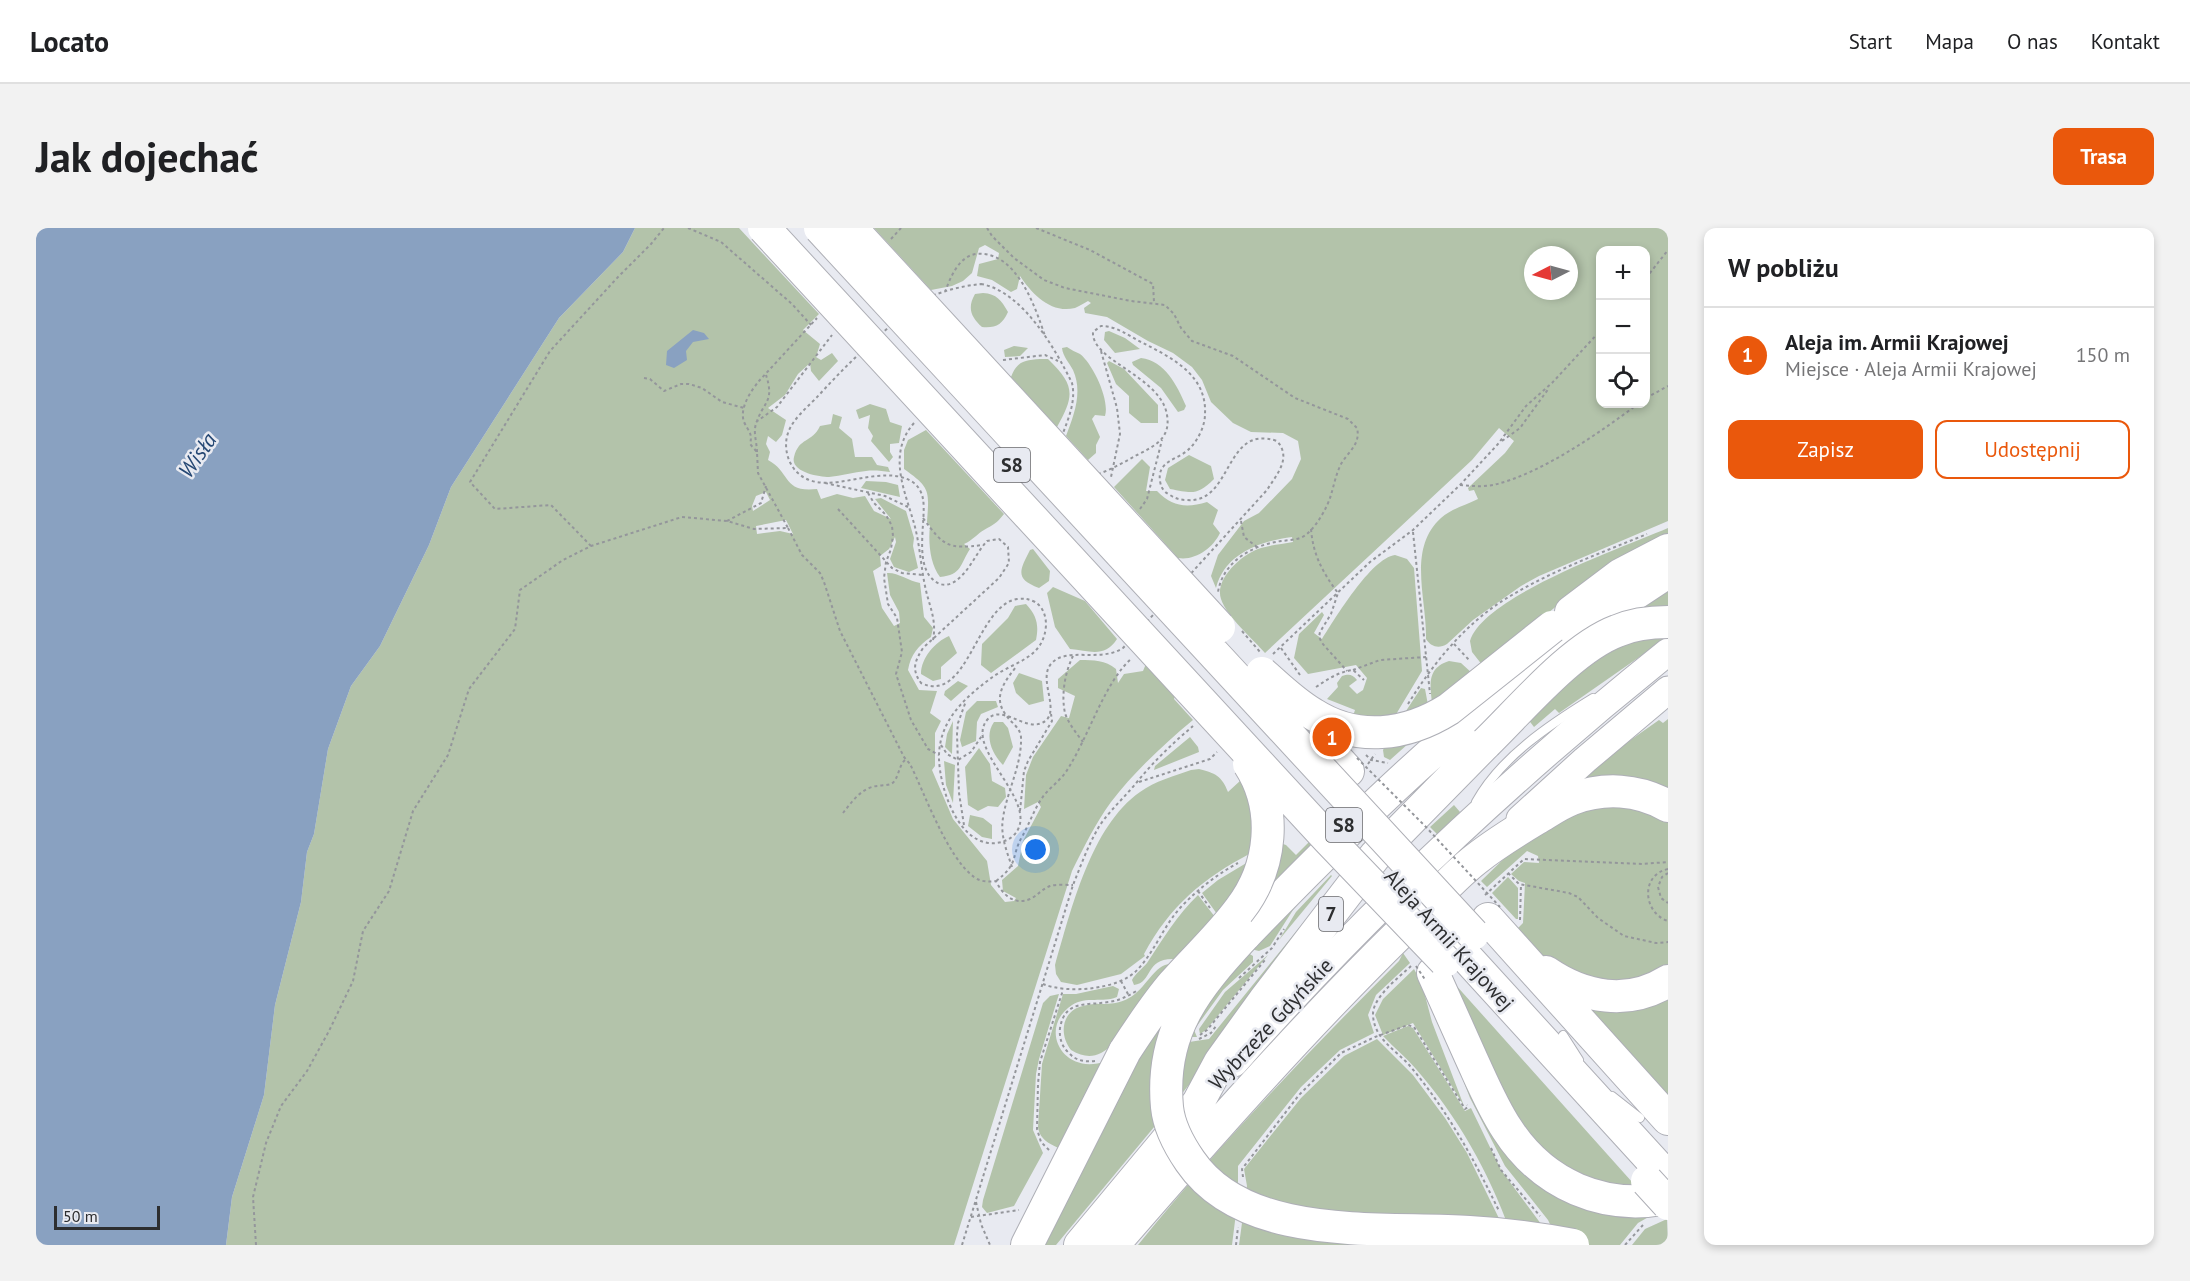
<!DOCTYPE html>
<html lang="pl">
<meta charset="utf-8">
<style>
body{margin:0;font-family:"PT Sans",sans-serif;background:#f2f2f2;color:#202124}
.controls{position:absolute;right:18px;top:18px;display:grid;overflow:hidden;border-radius:12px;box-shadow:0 3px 9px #0003}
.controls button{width:54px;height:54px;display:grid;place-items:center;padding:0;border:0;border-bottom:2px solid #e0e0e0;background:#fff;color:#202124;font:30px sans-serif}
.compass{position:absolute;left:1488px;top:18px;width:54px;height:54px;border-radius:50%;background:#fff;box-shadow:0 3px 9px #0003;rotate:264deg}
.scale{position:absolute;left:18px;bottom:15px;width:106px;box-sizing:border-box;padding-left:6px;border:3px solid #2d2e30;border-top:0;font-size:16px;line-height:21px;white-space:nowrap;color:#2d2e30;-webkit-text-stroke:4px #e8eaf1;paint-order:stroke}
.you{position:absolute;left:1000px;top:622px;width:21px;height:21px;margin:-15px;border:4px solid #fff;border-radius:50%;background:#1a73e8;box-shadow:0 0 0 9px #1a73e833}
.badge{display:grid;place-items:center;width:39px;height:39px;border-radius:50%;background:#ea580c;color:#fff;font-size:20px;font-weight:700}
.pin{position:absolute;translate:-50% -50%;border:3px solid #fff;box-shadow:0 2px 6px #0006}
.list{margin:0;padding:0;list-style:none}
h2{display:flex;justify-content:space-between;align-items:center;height:78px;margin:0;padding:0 24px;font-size:26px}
h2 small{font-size:20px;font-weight:400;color:#757577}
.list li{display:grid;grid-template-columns:39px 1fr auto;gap:18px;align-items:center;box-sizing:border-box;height:96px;padding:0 24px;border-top:2px solid #e0e0e0}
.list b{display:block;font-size:22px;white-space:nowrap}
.list p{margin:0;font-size:20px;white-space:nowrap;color:#757577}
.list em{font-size:20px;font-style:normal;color:#757577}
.actions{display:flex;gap:12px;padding:18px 24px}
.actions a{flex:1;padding:14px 0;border:2px solid #ea580c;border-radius:12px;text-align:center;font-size:21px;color:#ea580c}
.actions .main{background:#ea580c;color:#fff}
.icon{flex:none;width:33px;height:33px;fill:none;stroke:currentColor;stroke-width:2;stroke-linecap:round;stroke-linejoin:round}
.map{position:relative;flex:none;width:1632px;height:1017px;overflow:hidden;border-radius:12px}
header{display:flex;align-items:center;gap:36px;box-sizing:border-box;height:84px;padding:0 30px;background:#fff;border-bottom:2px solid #e0e0e0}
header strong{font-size:28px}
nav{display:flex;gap:33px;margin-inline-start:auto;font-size:21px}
.intro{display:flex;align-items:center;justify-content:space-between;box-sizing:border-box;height:144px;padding:0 36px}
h1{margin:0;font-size:42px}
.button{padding:15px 27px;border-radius:12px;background:#ea580c;color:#fff;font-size:21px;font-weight:700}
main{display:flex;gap:36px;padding:0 36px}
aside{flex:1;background:#fff;border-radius:12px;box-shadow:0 3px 9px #0003}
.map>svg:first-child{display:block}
.green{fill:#b3c3aa;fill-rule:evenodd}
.water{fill:#89a1c1}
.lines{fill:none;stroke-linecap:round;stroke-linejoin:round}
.lane-casing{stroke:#aeafb6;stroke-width:10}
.primary-casing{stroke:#aeafb6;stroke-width:29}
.highway-casing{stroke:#aeafb6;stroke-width:34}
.path{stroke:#94969b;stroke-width:2;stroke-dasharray:3 3;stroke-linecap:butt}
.lane{stroke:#fff;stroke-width:8}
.primary{stroke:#fff;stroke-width:27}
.highway{stroke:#fff;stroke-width:32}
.highway-bridge-casing{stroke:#aeafb6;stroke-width:34;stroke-linecap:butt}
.path-bridge{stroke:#94969b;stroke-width:2;stroke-dasharray:3 3;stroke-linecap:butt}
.highway-bridge{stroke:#fff;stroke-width:32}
.labels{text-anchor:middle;stroke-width:5;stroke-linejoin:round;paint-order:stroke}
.shield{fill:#e8eaf1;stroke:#65666a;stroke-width:1.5}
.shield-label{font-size:20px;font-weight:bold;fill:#2d2e30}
.street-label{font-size:21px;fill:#2d2e30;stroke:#e8eaf1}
.water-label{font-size:22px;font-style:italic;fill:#264874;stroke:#e8eaf1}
</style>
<header>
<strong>Locato</strong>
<nav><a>Start</a><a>Mapa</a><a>O nas</a><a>Kontakt</a></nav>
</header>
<div class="intro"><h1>Jak dojechać</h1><a class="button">Trasa</a></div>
<main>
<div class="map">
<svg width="1632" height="1017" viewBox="0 0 1632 1017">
<rect width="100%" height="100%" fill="#e8eaf1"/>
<!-- green -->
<path class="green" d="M599,0H703L783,86L767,102L784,116L780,129L785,132L796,125L802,133L783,153L775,143L774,135L762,146L749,167L732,180L750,192L746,207L740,214L732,208L730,216L734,224L732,232C755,244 746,265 781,261L785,271L801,266L817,270L829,268L838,283L855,291L839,271L845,270L870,283L878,310L877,318L882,340L873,344L858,339L854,331L860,314L859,309L853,321L844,328L845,338L837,343L846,380L858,398L864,395L863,384L854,367L851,345C861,344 873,353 884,355L888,389L897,400L895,409C882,418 875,426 872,442L883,462L901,463L894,485L905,493L899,505V538L896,542L917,591L951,633L955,657L969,674L978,673L980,670L967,663L966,652L982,638L987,613L1005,579L1002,574L988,581L990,547L997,529L1025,488L1033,490L1039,468L1022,460V451L1044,432C1058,432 1069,432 1080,441L1082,455L1088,446L1107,443L1112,431L1140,465L1138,471L1157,492C1128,516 1098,544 1075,574C1059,596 1048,619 1036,643L918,1017H190L196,969L228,867L239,777L265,674L271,624L278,606L292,521L315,458L344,418L393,317L415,259L523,90L587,24ZM730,264L734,272L717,283L716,278L720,268ZM750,292L757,306L744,303L721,306L720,298Z
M838,0H1632V293L1503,348L1485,358L1437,392L1411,416C1403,421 1395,419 1390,411C1391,371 1371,321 1405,290C1415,281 1430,277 1442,271L1438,262L1433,263L1432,260L1469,225L1478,213L1463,200L1436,232L1229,425C1217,411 1191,389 1185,371C1178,351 1207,325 1225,320C1235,317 1246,316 1257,314L1256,309C1225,313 1189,325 1180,360L1175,348L1182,327L1208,293L1223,285L1256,251L1265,231L1262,213L1247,205L1215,204L1197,195L1175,174L1166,152L1156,139L1137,125L1112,113L1071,89L1049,85L1048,80L1055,75L1052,73C1048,75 1044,78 1039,80C1015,86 996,66 984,48L981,61L975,64L956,52L941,48L943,36L962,31L963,25L949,17L943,20L936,45L927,53L916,58L895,62ZM1564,22H1610V176H1564ZM1497,27H1533V63H1497Z
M947,65C961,66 965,72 972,84C966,97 960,100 946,99C935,89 931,80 939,66Z
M1073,103L1089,110L1104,121L1079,125L1068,112L1069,104Z
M978,118L992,120L984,128L969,129L968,122Z
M1031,119C1035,122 1040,124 1044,126C1057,136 1074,172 1069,188L1059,187L1056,191L1064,209L1060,217V225L1052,232L1030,208C1038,187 1047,164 1037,142C1033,134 1027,129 1026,120Z
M1105,130C1129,133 1141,157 1150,178L1148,182L1142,184L1125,160L1097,137L1096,134Z
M1004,131H1012C1039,157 1039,167 1021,199L975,149C981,133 989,132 1004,131Z
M1073,133L1088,141L1122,177V195H1105L1093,185V168L1080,156L1071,135Z
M834,176L850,181L854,194L866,198L863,215L854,216V224L857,229L853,234L835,213L837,208L832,200L834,187L823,191L820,182Z
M797,186L806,189L803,200L816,211L819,229H836L841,237L852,239L854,244C846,243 838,242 830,243C818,244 805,248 793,249C783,249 754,244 758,229C763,209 776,215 784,198L795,196Z
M890,202L968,286C960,296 958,296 948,302C941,306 937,312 928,316L934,321C924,336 926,347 904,349C894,336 892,314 894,298L891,294C893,263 895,260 868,241V222L872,212Z
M1153,227L1175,238L1178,251C1161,268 1156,265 1134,261L1129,252L1132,240Z
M1106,231L1114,239L1110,263H1121C1136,279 1151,280 1171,274L1182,282L1177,296L1184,305C1177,320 1159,333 1142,330L1078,259Z
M830,253L850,254L862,257L864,269L825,260Z
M1632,300V307L1539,363L1447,438L1436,424L1434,413C1447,368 1588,319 1632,300Z
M997,321L1014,343L1013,353L1003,360C978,351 984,342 994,322Z
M1359,327L1371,331L1378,340L1386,443L1359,488L1347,490L1317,488L1319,482L1291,471L1302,459L1301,455L1306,448C1313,446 1316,446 1321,452L1313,458L1321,466L1327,462L1331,450L1320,437L1272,446L1258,430L1263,406L1286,384L1288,387L1278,405L1286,411C1299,391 1335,330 1359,327Z
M1632,353V409L1523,485L1519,481L1498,499L1478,473Z
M1017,359L1049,373L1081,411C1069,430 1054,423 1034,421L1019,399L1011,365Z
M990,376C1001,388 1003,397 1000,412L955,445L945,437L946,416L972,390L979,378Z
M913,408L921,425L905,439V451L897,453L885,446C885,430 899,414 913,408Z
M1413,433L1425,435L1437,446L1396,475C1394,456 1391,440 1413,433Z
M983,445L1006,453L1008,473L993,477L980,465L977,455Z
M922,453L932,458L915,473L908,467L909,463Z
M1385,460L1389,461L1392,477L1368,486Z
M941,473H960L962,479L945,486L941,494L940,513L926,519L924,512L930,484Z
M1632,491V570L1531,564L1579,523L1623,492L1627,495Z
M917,493L916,526L909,519L911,506Z
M958,494H967L972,500L977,519L967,537C956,526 948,508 958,494Z
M1382,507L1354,532L1348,529L1347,522L1352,513Z
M1154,509L1162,519L1163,524L1118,542L1119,538Z
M943,520L954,536L956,553L969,560L970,569L962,579L952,578L942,583L932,577L929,539Z
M908,533L919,537L917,575L910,557Z
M1163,541C1179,545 1186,548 1192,564L1205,552C1215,576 1218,599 1215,625C1166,651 1134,678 1108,726L1109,728L1085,746L1041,757L1025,754L1020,746L1019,737C1035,682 1055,598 1104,564C1119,553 1138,548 1155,542Z
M1579,571L1632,589V879L1510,733L1481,701L1487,695L1489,655L1483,653L1475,646L1488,634L1503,635L1502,628L1491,623L1451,659L1445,653L1482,617L1505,599Z
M1418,577L1424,584L1404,609L1394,599Z
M934,587L947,590L956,597V611L946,609L932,598Z
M1276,611L1284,621L1210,690L1244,615L1250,617L1260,627Z
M1292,631L1293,644L1277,659L1257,682L1234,718L1223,723L1210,720Z
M1212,634L1200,661L1181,686L1166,665L1182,652Z
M1295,647L1296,648L1243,712L1260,684Z
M1472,649L1482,660V691H1480L1456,665Z
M1301,653L1188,812L1148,863L1020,1017H999L1129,781L1153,814L1173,811Z
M1162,667L1179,689L1140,731C1108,729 1118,754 1098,757L1096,752C1099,746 1106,741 1111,735C1127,711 1141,687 1162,667Z
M1207,722L1217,728V734L1187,762L1158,802L1161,809H1154L1153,798Z
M1367,725L1374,735L1340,767L1332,787L1338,805L1304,822L1265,859L1202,938V969L1196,1017H1102C1183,917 1272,824 1363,733Z
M1232,727L1170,802L1164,806L1163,801L1189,764Z
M1135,736L1077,816C1063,829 1052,832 1035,822C1023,807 1025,783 1047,778C1064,773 1075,780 1093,770C1110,761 1118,736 1135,736Z
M1378,741L1386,756L1396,794L1428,878L1377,795L1347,807L1339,787L1347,771Z
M1418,755L1605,964L1579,963L1512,933L1475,889Z
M1077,758L1083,761L1081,769C1067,775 1050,768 1036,777C1001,800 1027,849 1070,833L1026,922C1015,916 1004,913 1002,899L1006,836L1027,766H1040Z
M1023,766L1003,831L1000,846L997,902L1007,925L978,978L951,985L946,979L947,972L1007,775L1014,768Z
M1403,790L1462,906L1616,987L1602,995L1584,1017H1524L1512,992L1469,938L1434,870Z
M1372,798L1377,800L1429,883L1435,880L1465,942L1508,1000L1474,1003C1453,944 1421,888 1380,841C1370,829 1358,820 1347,808Z
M1341,811L1377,847L1409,890L1431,925L1476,1017H1203L1211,958L1208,941L1265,870L1308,828Z
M1631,991L1632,1017H1596L1609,1001Z"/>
<!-- water -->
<path class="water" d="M0,0H599L587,24L523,90L415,259L393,317L344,418L315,458L292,521L278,606L271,624L265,674L239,777L228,867L196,969L190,1017H0Z
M657,102L668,105L673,111L657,114L650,123L651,132L638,140L630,137L631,123Z"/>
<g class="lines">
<!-- lane casing -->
<g class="lane-casing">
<path id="lane" d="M1440,574C1465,529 1513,497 1557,470
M1527,807L1543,832
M1576,868L1604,890"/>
</g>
<!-- primary casing -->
<g class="primary-casing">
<path id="primary" d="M1484,591L1549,532L1632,462
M1198,835C1330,686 1477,548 1632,424"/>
</g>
<!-- highway casing -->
<g class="highway-casing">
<path id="highway" d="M1535,384L1584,347L1632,322
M1289,518L1312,543
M1452,691L1632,891
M1208,708C1338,573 1473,444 1632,344
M1422,720L1632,950
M1510,744C1548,770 1592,778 1632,753
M1397,745C1410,774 1423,803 1436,832C1447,856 1457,880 1471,901C1507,957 1568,983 1632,970
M991,1017L1089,823
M1044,1017L1162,875L1184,834L1228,773L1339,628L1450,515
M1077,1017C1170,910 1264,803 1365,704C1390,680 1413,652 1440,631C1459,616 1480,603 1500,591C1512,584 1523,576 1536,571C1568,559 1602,561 1632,578"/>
</g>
<!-- path -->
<path class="path" d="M652,0L685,14L756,76L775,97
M951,0L956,8L978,30L1008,52L1029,60L1095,73L1129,77L1138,86L1145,100L1156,113L1197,128L1259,170L1312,191L1321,200C1325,216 1312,224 1305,236C1300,246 1298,257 1295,267C1291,280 1282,296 1271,306C1264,312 1254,312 1245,313C1217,317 1187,333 1182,364
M1000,0L1054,22L1117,56L1118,74
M855,11L865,0
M1610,50L1632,22
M945,56C986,63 1019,120 1036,155C1043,186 1016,213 1020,244L1033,253C1057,251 1080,239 1101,227C1119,218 1135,210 1131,187C1125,148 1055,133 1057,104L1065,98C1081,98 1093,108 1107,115C1136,130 1171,147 1169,186C1169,198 1162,213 1152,222C1141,232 1121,233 1124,253C1125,260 1128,264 1134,267C1140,271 1145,272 1151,272C1197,276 1188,195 1241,213C1256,230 1241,246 1231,262L1087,420C1064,435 1030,418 1015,436C1001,452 1027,485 1006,495C988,503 965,475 951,492C927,522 1009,577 977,608C970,614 961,616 952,615C920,610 904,559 903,531C902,493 929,469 958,448C980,433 1008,430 1010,397C1010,388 1007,379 999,374C993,371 988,370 981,371C940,378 932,477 885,455C875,441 879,433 887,420L963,350L973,335L972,319L963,311L951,313C940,325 934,342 921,352C916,356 910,358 904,356C875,344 891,293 887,271C886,265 883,259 878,255C846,232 792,271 763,246C752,237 747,219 752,205C757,190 773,178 783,167C805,143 827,121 852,100C862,91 872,81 884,74C901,64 925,58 945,56Z
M909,64C914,50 923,28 940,26C980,22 999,78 1009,108
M1065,123L1081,180L1084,206L1075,249
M967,132L1009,127L1022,133
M608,150L614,151L628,163L645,156H653L666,160L686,174L708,180
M1610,170L1632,158
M720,194L741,179L796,107
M878,195C850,227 870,265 879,299C884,319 885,339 889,358C893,378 901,391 897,412
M1466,213L1484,200L1513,160
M721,224C721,215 717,204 720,196C727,173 739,175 730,147
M789,255L849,268L872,279
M1424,257C1435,258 1446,259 1457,257C1505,246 1563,205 1602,176
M832,265L838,275L850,287L856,298L857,308L855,321L850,334L848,350L852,376L861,390L866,424L860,446L875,492L892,521L903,527
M802,281L856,340L866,345L887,347
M1104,281L1111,271L1126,212
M887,290C908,319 912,321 947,317
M691,293L725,275L730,258
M1205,293L1208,309L1221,319
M752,300L766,327L784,345L788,354L804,403L868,529L874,536C889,566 911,629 938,649C945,654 952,654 960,653C966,666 978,678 994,671C1001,668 1006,661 1014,658C1020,656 1030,657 1037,657
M1275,301C1277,327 1287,345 1302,365L1295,386L1284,404L1283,409L1286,415L1311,443
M1377,304L1394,466
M555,318L515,277L459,281L434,254L514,123L582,49L615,16L628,0
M1418,416L1434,433
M1245,420L1264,447
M1237,426L1334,334L1377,302L1424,257L1462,216L1490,178L1516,155L1564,103
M1037,428C1029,444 1025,467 1029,485C1032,495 1041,506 1047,514
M1317,442L1344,432L1390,429
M1280,459C1292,451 1302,444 1317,442L1328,452
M1372,476C1398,434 1432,392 1476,367C1518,342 1565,325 1611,306
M905,517L911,526L922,532L935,524L947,506
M1330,527L1335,532L1352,535
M1332,536L1339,526
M1103,554L1174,531L1181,524
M984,583L988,543L992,533L1016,493L1015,486
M807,585C815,575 823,563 836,559C842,557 849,558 855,556C863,552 862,537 870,531
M928,597L923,565L921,506L922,495L930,473
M976,639C971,624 964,607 967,590C971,563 986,537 985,509C984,499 975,495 970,487C956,469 969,453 980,439
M1632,641C1604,647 1607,685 1632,693
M1472,645L1483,656L1533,665L1542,669L1562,690L1588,708L1620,715L1632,714
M1632,645L1626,649L1622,659L1625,670L1632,675
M960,653C984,635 974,629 987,607C994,594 1000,577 1009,566C1017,557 1027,550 1033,539C1053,507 1069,454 1095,431
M1162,663L1174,680
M1449,667L1488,631L1606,636L1632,634
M1484,692L1485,656
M1375,738C1363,749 1336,770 1337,787C1338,811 1360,822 1374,838C1411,882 1438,931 1463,983
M1203,750L1236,720L1248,701
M1085,753L1093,768
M1007,756C1031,766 1084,762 1102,741C1119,723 1127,699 1144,680C1161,662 1180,647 1202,635
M1164,807L1171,802L1229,732
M1163,811L1175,805L1180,798
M1059,833C1049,834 1040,833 1033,825C1026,819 1023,810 1024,800C1029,771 1051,778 1072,774C1083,773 1092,768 1102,762
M1455,920L1465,942L1504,988
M1013,922L1005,914L1001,901L1002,856L1004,834L1027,762
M1207,949L1206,941L1263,867L1305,825L1339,809L1372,797L1378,799L1429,881L1432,879L1431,877
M940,974L945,996L954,1017
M935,989L983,982
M220,1017L217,969L230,915L245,878L271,843L293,803L317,753L327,703L353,663L377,583L412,527L433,461L479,401L484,362L527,332L555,318L646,289L691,293L718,301L752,300L722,245L721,224L714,216C717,205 712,203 708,194C703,180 715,163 723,153L781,90
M926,1017L1037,657C1045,637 1053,615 1064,597C1075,581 1089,569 1101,554C1118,533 1137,515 1157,498
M1200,1017L1202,999
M1589,1017L1607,997"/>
<!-- lane -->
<use href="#lane" class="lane"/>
<!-- primary -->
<use href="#primary" class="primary"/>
<!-- highway -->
<use href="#highway" class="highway"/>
<!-- highway-bridge casing -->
<g class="highway-bridge-casing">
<path id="highway-bridge" d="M728,0L1292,611L1409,733
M784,0L1437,706
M815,0L1183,399
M1226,445C1242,459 1258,475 1277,486C1321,514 1370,508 1413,481L1516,399
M1450,515C1486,480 1536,420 1581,403C1597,396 1615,394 1632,394
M1208,708C1160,760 1124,803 1131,879C1133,899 1143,917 1154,933C1210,1015 1346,998 1433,1004C1468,1006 1502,1010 1537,1017
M1089,823C1104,800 1119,777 1137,756C1159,731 1184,708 1204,681C1236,639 1242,581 1213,536
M1611,953L1632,976"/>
</g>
<!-- path-bridge -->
<path class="path-bridge" d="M1206,403L1224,424
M1321,530L1390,599L1464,679
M1380,738L1390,753"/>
<!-- highway-bridge -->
<use href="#highway-bridge" class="highway-bridge"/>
</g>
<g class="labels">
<!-- shield labels -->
<g class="shield">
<rect x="958" y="220" width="36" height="34" rx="4.5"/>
<rect x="1290" y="580" width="36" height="34" rx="4.5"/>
<rect x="1283" y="669" width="24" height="34" rx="4.5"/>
</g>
<g class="shield-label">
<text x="976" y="244">S8</text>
<text x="1308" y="604">S8</text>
<text x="1295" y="693">7</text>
</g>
<!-- street labels -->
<g class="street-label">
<text transform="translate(1413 712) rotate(48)" y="7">Aleja Armii Krajowej</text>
<text transform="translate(1235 796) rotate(-47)" y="7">Wybrzeże Gdyńskie</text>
</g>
<!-- water labels -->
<g class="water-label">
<text transform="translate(161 227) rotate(-55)" y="8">Wisła</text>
</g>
</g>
</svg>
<div class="controls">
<button>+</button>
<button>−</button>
<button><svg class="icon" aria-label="locate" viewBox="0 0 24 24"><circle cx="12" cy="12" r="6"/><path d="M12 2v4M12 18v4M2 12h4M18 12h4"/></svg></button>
</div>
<svg class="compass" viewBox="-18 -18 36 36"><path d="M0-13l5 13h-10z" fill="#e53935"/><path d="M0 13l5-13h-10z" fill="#757577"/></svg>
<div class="scale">50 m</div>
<div class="you"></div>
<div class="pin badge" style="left:1296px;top:509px">1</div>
</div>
<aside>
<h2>W pobliżu<small></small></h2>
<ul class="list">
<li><span class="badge">1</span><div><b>Aleja im. Armii Krajowej</b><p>Miejsce · Aleja Armii Krajowej</p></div><em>150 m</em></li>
</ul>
<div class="actions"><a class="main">Zapisz</a><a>Udostępnij</a></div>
</aside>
</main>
